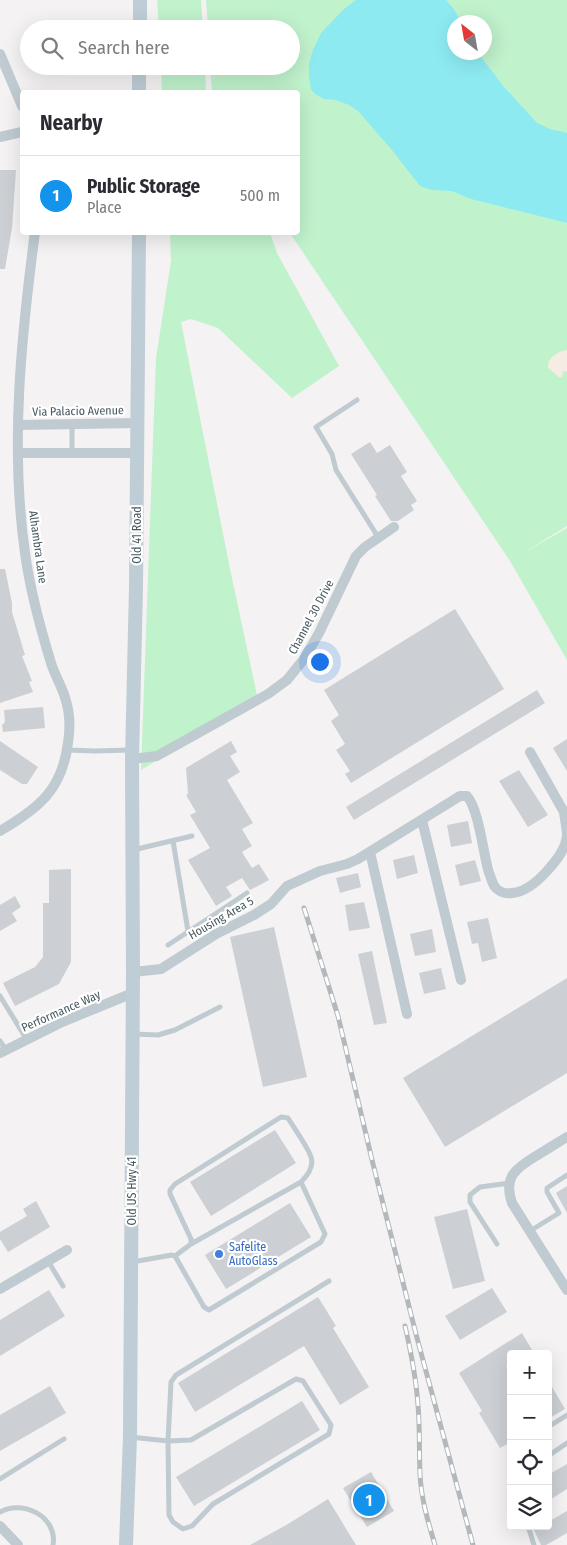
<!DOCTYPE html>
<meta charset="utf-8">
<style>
body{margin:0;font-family:"Fira Sans Condensed",sans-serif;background:#f7f7f7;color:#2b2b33}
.controls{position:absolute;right:15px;bottom:15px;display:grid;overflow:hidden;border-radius:5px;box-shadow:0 5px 20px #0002}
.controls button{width:45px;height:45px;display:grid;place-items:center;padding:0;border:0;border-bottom:1px solid #e1e1e2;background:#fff;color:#2b2b33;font:25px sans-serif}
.compass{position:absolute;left:447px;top:15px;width:45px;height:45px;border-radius:50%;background:#fff;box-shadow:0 5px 20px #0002;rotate:329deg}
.you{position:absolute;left:319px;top:661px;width:18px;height:18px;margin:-12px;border:4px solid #fff;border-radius:50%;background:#1a73e8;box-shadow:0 0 0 8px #1a73e833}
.badge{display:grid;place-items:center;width:32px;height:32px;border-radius:50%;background:#1393ec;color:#fff;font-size:16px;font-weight:700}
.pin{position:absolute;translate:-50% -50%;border:2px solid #fff;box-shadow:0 1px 5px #0006}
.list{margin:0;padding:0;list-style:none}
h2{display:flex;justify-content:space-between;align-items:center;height:65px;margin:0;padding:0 20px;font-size:21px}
h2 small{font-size:16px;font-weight:400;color:#7c7c81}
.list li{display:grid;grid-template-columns:32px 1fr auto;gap:15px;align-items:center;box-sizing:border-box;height:80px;padding:0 20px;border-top:1px solid #e1e1e2}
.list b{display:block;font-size:19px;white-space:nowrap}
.list p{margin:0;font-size:16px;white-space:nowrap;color:#7c7c81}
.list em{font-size:16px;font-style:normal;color:#7c7c81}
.icon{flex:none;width:28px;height:28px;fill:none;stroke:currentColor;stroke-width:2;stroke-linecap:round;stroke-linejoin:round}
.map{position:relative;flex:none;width:567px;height:1545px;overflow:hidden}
.search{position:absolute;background:#fff;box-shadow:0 5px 20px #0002;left:20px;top:20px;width:280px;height:55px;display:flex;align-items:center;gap:12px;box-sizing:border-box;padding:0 18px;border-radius:28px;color:#7c7c81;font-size:19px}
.panel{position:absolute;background:#fff;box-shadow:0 5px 20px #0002;left:20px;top:90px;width:280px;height:145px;border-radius:5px}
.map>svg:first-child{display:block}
.green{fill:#c0f2cc;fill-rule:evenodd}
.sand{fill:#f5ece3}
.water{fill:#8ceaf0}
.building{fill:#ccd0d4}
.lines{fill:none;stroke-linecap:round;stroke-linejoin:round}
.lane{stroke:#bfcbd1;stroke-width:5}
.street{stroke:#bfcbd1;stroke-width:10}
.secondary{stroke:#bfcdd6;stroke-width:14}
.rail-casing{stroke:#b4b8bc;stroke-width:5}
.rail{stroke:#fff;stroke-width:3;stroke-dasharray:9;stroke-linecap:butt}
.shop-dot{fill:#3f7fe0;stroke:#fff;stroke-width:2}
.labels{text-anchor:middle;stroke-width:4.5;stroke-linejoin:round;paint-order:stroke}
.street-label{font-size:12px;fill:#485960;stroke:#fff}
.shop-label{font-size:12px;fill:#366cbe;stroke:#fff;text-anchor:start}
</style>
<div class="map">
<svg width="567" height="1545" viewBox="0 0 567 1545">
<rect width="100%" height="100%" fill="#f4f2f2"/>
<!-- green -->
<path class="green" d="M157,0H201L203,29H159Z
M206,0H567V526L523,553L567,528V660L510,561L290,233L298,232V92H212L210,66H291V29H208ZM454,22H484V52H454Z
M161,66H205L206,92H162Z
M170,233H270L277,253L339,366L292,398L218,328L191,319L181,322L230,569L257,695L224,721L141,770L156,358L171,261Z"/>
<!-- sand -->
<path class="sand" d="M567,350V372L565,371L563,372L562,377H559L548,368C547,358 558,351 567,350Z"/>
<!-- water -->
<path class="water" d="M356,0H446L453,8L461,22H454V52L478,53L504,87L537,123L550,129L567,133V223L471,199L452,191L432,190L420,186L392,150L358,111L349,105L336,100L324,99L315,94L311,89L309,76V64L313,50L321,33L344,9Z"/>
<!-- building -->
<path class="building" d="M0,170H16L12,228L5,269H0Z
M370,442L377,453L390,445L407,472L401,476L417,501L411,505L414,510L398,521H391L375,496L377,495L351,454Z
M0,569H5L12,603V612L25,655L22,656L32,681L29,682L33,692L0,703Z
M455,609L504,689L351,783L345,774L350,771L336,750L345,744L331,721L339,715L324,690Z
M537,690L545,703L354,820L346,807Z
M43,707L45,728L3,732L2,725L5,722L4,710Z
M567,739V771L553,748Z
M0,741L38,767L27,784H22L0,770Z
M231,741L237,752L230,756L240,772L227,780L253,823L242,829L252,846L242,852L252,868L259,864L269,880L250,890L242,878L226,887L232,896L216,906L188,860L210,848L190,815L196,812L186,795L188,794L186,768Z
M519,770L548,815L528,827L499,781Z
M468,821L472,843L451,847L447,825Z
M414,855L418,873L397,879L393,860Z
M475,860L481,881L460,886L455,865Z
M71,869V962L59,984L15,1006L3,983L35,967L43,957V903H49V870Z
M358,873L361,887L340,893L336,878Z
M15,896L21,907L12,913L17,921L0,931V905Z
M364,902L370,928L349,931L345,905Z
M488,918L497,958L482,962L478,943L472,944L467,922Z
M274,927L307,1077L263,1087L230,937Z
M432,929L436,952L415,956L410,934Z
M372,951L387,1023L374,1025L358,954Z
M441,968L446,989L424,994L419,973Z
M567,978V1073L445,1147L403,1078Z
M275,1130L296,1163L211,1216L190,1182Z
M567,1186V1213L556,1193Z
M36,1201L50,1227L8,1252L0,1239V1232L27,1216L23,1209Z
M290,1203L311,1237L226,1289L205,1255Z
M467,1209L485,1281L453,1289L434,1217Z
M492,1288L507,1312L460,1340L445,1316Z
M49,1290L65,1316L0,1356V1320Z
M318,1297L336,1326L333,1328L369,1387L340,1405L304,1346L195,1412L178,1383Z
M522,1333L532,1350L526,1354H511V1363L506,1366L511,1374V1442L500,1448L479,1413L482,1411L459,1373Z
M548,1380L565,1409L548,1419Z
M50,1386L66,1413L0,1451V1415Z
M302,1401L320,1430L194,1506L176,1477Z
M567,1464V1489L548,1501V1475Z
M371,1472L394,1511L367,1527L343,1488Z
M328,1499L356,1545H250L288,1524Z
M567,1511V1533L546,1545H541L534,1530L541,1526H548V1522Z"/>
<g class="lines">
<!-- lane -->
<path class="lane" d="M357,400L316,427L332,454L336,470L378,537
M72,424V453
M67,750L95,751L131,750
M173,841L188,931
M133,850L192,836
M168,945L247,893
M0,996L27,1040
M133,1034L158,1035L175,1030L220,1007
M0,1041L6,1050
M530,1231L559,1213L547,1192V1188L567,1175
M191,1244L301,1182
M497,1244L470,1202V1195L480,1187L510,1183
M48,1261L63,1286
M132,1262L172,1255L175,1256L204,1307L209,1310L321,1242L325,1234L301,1182C307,1176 314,1166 311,1157C308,1147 294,1128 288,1118L281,1117L175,1184L170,1190V1194L191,1239V1244L175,1256
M548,1427L567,1415
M130,1437L168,1441L191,1440L296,1379L303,1381L331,1425L329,1434L213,1504L192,1526L183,1529L173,1522L169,1515L168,1441L171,1382L176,1375L329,1281
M548,1456L567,1443
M0,1479L64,1439
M0,1512C23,1499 58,1517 53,1545
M528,1526L534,1545"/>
<!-- street -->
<path class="street" d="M0,54L22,106
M0,137L22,132
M19,425L137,423
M19,453H137
M530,752L564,812L567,833
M132,759L157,756L268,694L287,680L304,659L319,633L356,556L365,547L394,527
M422,820L461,980
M0,831C39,808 62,790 68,743C70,730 70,714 66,701C63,688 55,676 51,663C40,627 30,590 25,553C10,447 21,338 35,232
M370,852L407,1014
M133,972L161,969L216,934L254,915L271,904L287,886L320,871L347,864L358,859L460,796H467C479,810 483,853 489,873C491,877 492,883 495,887C499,892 506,894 512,893C525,892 538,881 547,871C556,861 566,849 567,835
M0,1053L62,1022L133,993
M567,1137C557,1143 546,1150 536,1156C516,1168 503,1177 512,1203L567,1290
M0,1289L67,1250
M0,1526L18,1545"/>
<!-- secondary -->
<path class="secondary" d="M140,29V0
M139,92V66
M126,1545L130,1437L133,972L132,759L136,587L139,232"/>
<!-- rail casing -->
<g class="rail-casing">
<path id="rail" d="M304,908L338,1016L373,1164L417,1338L473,1545
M405,1326C411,1352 416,1378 418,1405C420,1428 419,1451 420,1474C421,1498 428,1522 435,1545"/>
</g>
<!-- rail -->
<use href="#rail" class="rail"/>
</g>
<!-- markers -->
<circle class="shop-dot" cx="219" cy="1254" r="5"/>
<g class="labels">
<!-- street labels -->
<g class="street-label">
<text transform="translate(78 411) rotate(-1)" y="4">Via Palacio Avenue</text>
<text transform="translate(137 535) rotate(-90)" y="4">Old 41 Road</text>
<text transform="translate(38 547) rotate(82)" y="4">Alhambra Lane</text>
<text transform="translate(311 617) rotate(-62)" y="4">Channel 30 Drive</text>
<text transform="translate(221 918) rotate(-30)" y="4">Housing Area 5</text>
<text transform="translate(61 1011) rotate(-24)" y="4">Performance Way</text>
<text transform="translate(132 1191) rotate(-90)" y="4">Old US Hwy 41</text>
</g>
<!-- shop labels -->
<g class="shop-label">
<text x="229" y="1251">Safelite<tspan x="229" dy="14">AutoGlass</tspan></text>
</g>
</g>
</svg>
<div class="controls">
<button>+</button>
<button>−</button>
<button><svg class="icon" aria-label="locate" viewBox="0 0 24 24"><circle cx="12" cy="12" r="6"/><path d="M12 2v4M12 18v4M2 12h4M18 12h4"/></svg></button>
<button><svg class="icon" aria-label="layers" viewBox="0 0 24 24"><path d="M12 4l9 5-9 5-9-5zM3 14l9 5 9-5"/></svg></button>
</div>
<svg class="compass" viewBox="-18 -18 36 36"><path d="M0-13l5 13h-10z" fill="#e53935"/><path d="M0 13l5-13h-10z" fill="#7c7c81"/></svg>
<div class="you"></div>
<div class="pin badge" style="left:369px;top:1500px">1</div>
<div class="search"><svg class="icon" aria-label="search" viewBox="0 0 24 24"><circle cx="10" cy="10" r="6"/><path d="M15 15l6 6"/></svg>Search here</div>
<section class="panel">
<h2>Nearby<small></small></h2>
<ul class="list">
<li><span class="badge">1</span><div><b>Public Storage</b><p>Place</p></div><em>500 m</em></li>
</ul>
</section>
</div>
